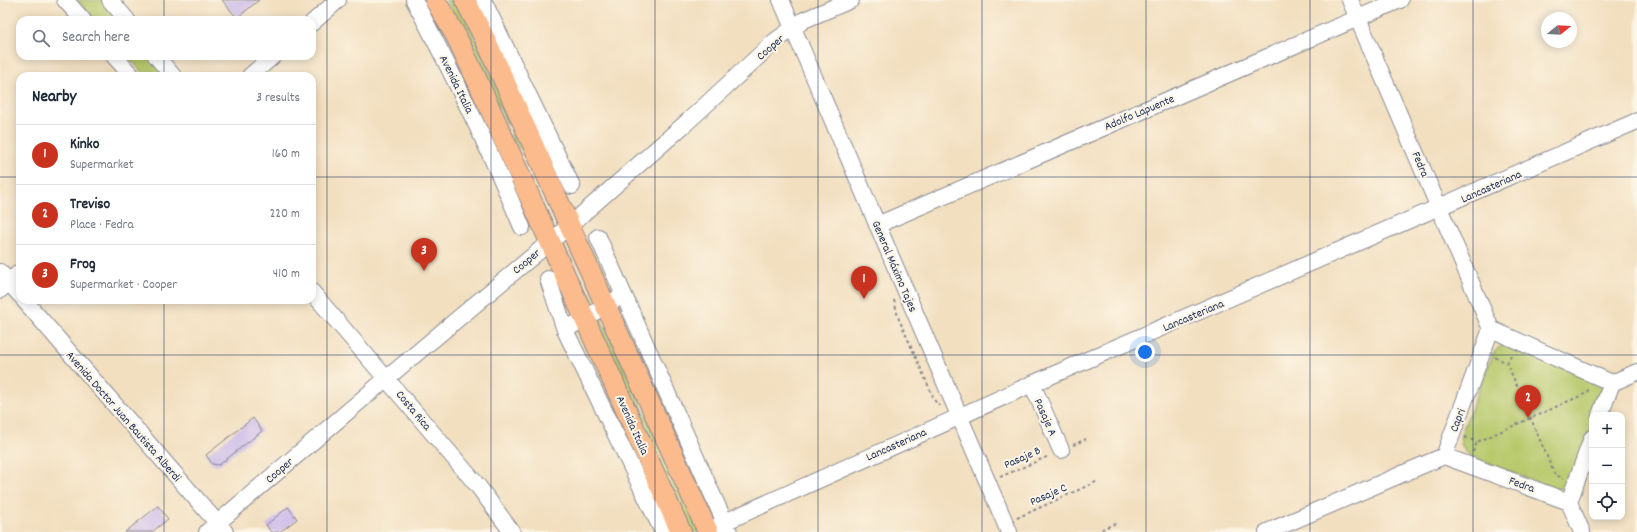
<!DOCTYPE html>
<meta charset="utf-8">
<style>
body{margin:0;font-family:Dekko,sans-serif;background:#f6f6f7;color:#1f2937}
.controls{position:absolute;right:12px;bottom:12px;display:grid;overflow:hidden;border-radius:8px;box-shadow:0 2px 10px #0003}
.controls button{width:36px;height:36px;display:grid;place-items:center;padding:0;border:0;border-bottom:1px solid #e0e1e3;background:#fff;color:#1f2937;font:20px sans-serif}
.compass{position:absolute;left:1541px;top:12px;width:36px;height:36px;border-radius:50%;background:#fff;box-shadow:0 2px 10px #0003;rotate:72deg}
.you{position:absolute;left:1145px;top:352px;width:14px;height:14px;margin:-10px;border:3px solid #fff;border-radius:50%;background:#1a73e8;box-shadow:0 0 0 6px #1a73e833}
.badge{display:grid;place-items:center;width:26px;height:26px;border-radius:50%;background:#c8321e;color:#fff;font-size:13px;font-weight:700}
.pin{position:absolute;translate:-50% -33px;filter:drop-shadow(0 1px 2px #0008)}
.pin::after{content:'';position:absolute;top:21px;width:14px;height:12px;background:inherit;clip-path:polygon(0 0,100% 0,50% 100%)}
.list{margin:0;padding:0;list-style:none}
h2{display:flex;justify-content:space-between;align-items:center;height:52px;margin:0;padding:0 16px;font-size:17px}
h2 small{font-size:13px;font-weight:400;color:#747a83}
.list li{display:grid;grid-template-columns:26px 1fr auto;gap:12px;align-items:center;box-sizing:border-box;height:60px;padding:0 16px;border-top:1px solid #e0e1e3}
.list b{display:block;font-size:15px;white-space:nowrap}
.list p{margin:0;font-size:13px;white-space:nowrap;color:#747a83}
.list em{font-size:13px;font-style:normal;color:#747a83}
.icon{flex:none;width:22px;height:22px;fill:none;stroke:currentColor;stroke-width:2;stroke-linecap:round;stroke-linejoin:round}
.map{position:relative;flex:none;width:1637px;height:532px;overflow:hidden}
.search{position:absolute;background:#fff;box-shadow:0 2px 10px #0003;left:16px;top:16px;width:300px;height:44px;display:flex;align-items:center;gap:10px;box-sizing:border-box;padding:0 14px;border-radius:12px;color:#747a83;font-size:15px}
.panel{position:absolute;background:#fff;box-shadow:0 2px 10px #0003;left:16px;top:72px;width:300px;height:232px;border-radius:12px}
.map>svg:first-child{display:block}
.green{fill:#b7c96c;stroke:#697c65}
.building{fill:#c9b7eb}
.lines{fill:none;stroke-linecap:round;stroke-linejoin:round}
.minor-casing{stroke:#86878f;stroke-width:18}
.major-casing{stroke:#86878f;stroke-width:22}
.path{stroke:#86878f;stroke-width:2;stroke-dasharray:3 3;stroke-linecap:butt}
.minor{stroke:#fff;stroke-width:16}
.major{stroke:#fbbb8c;stroke-width:20}
.grid{fill:none;stroke:#1b2f5e;stroke-width:1;stroke-opacity:0.55}
.labels{text-anchor:middle;stroke-width:4;stroke-linejoin:round;paint-order:stroke}
.street-label{font-size:12px;fill:#1b2f5e;stroke:#fcf5e5}
</style>
<div class="map">
<svg width="1637" height="532" viewBox="0 0 1637 532">
<rect width="100%" height="100%" fill="#fcf5e5"/>
<filter id="ink" filterUnits="userSpaceOnUse"><feTurbulence type="fractalNoise" baseFrequency=".025" numOctaves="2"/><feDisplacementMap in="SourceGraphic" scale="8" xChannelSelector="R" yChannelSelector="G"/><feConvolveMatrix kernelMatrix="1 2 1 2 8 2 1 2 1" color-interpolation-filters="sRGB"/></filter>
<filter id="wash" filterUnits="userSpaceOnUse"><feTurbulence type="fractalNoise" baseFrequency=".012" numOctaves="4" result="noise"/><feDisplacementMap in="SourceGraphic" scale="16" xChannelSelector="R" yChannelSelector="G"/><feGaussianBlur stdDeviation="0.9" result="paint"/><feColorMatrix in="noise" values="0 0 0 0 0 0 0 0 0 0 0 0 0 0 0 0 0 1.4 0 .05"/><feComposite in="paint" operator="in"/></filter>
<g filter="url(#wash)">
<rect width="100%" height="100%" fill="#f2dfc0"/>
<!-- green -->
<path class="green" d="M77,0H102L119,20H95Z
M446,0H458L512,122L510,124L507,123Z
M128,56H149L165,76H145Z
M517,130L543,190L524,153L513,142L511,135L514,131Z
M564,248L579,279L596,302L589,307Z
M600,316L700,532H687L595,317Z
M1504,345H1508L1601,385L1602,390L1596,415H1592V426L1571,479L1564,488L1554,489L1470,456C1462,449 1459,443 1461,434L1493,354L1498,348Z"/>
<g id="blocks">
<!-- building -->
<path class="building" d="M222,0H259L237,18Z
M253,418L262,431L219,465L212,464L206,455Z
M158,506L168,519L152,532H125Z
M288,507L297,519L280,532H271L266,525Z"/>
</g>
</g>
<g filter="url(#ink)">
<use href="#blocks" fill-opacity="0" stroke="#86878f" stroke-width="1"/>
<g class="lines">
<!-- minor casing -->
<g class="minor-casing">
<path id="minor" d="M65,0L83,20
M110,0L127,20
M414,0C453,74 490,150 522,227
M483,0L572,186
M781,0L1009,532
M1350,0L1491,329
M312,23L338,0
M114,56L132,76
M156,56L173,76
M250,76L273,56
M877,225L1400,0
M598,237L729,532
M0,272L20,295
M548,279L565,330L663,532
M0,290L20,272
M312,292L478,486L512,532
M24,300L225,532
M565,330L615,300
M1612,383L1637,372
M1032,384L1061,450
M1444,456L1569,502L1582,532
M1569,502L1592,438
M707,530L1032,384L1637,121
M207,532L387,378L570,225L686,123L774,42L804,20L851,0
M1267,532L1444,456L1491,329L1612,383L1600,415"/>
</g>
<!-- major casing -->
<g class="major-casing">
<path id="major" d="M435,0L456,36L477,80L681,532
M465,0L487,43L708,532"/>
</g>
<!-- path -->
<path class="path" d="M894,300L898,317L935,401L939,406
M1495,357L1507,363L1555,475L1564,478
M1507,363L1512,353
M1465,437L1477,442
M1073,445L1086,439
M1473,452L1477,442L1587,393L1589,387
M1000,477L1049,456
M1017,518L1098,481
M1096,532L1116,523"/>
<!-- minor -->
<use href="#minor" class="minor"/>
<!-- major -->
<use href="#major" class="major"/>
</g>
</g>
<!-- grid -->
<path class="grid" d="M164,0V20M327,0V532M491,0V532M655,0V532M818,0V532M982,0V532M1146,0V532M1310,0V532M1473,0V532M164,56V76M0,177H20M312,177H1637M164,300V532M0,355H1637"/>
<g class="labels">
<!-- street labels -->
<g class="street-label">
<text transform="translate(770 47) rotate(-41)" y="4">Cooper</text>
<text transform="translate(457 84) rotate(64)" y="4">Avenida Italia</text>
<text transform="translate(1139 112) rotate(-23)" y="4">Adolfo Lapuente</text>
<text transform="translate(1421 164) rotate(67)" y="4">Fedra</text>
<text transform="translate(1491 186) rotate(-24)" y="4">Lancasteriana</text>
<text transform="translate(526 261) rotate(-40)" y="4">Cooper</text>
<text transform="translate(895 266) rotate(67)" y="4">General Máximo Tajes</text>
<text transform="translate(1193 315) rotate(-23)" y="4">Lancasteriana</text>
<text transform="translate(414 410) rotate(50)" y="4">Costa Rica</text>
<text transform="translate(124 416) rotate(49)" y="4">Avenida Doctor Juan Bautista Alberdi</text>
<text transform="translate(1046 417) rotate(66)" y="4">Pasaje A</text>
<text transform="translate(1457 420) rotate(-69)" y="4">Capri</text>
<text transform="translate(633 425) rotate(66)" y="4">Avenida Italia</text>
<text transform="translate(896 444) rotate(-24)" y="4">Lancasteriana</text>
<text transform="translate(1022 457) rotate(-24)" y="4">Pasaje B</text>
<text transform="translate(279 470) rotate(-41)" y="4">Cooper</text>
<text transform="translate(1522 484) rotate(20)" y="4">Fedra</text>
<text transform="translate(1048 494) rotate(-24)" y="4">Pasaje C</text>
</g>
</g>
</svg>
<div class="controls">
<button>+</button>
<button>−</button>
<button><svg class="icon" aria-label="locate" viewBox="0 0 24 24"><circle cx="12" cy="12" r="6"/><path d="M12 2v4M12 18v4M2 12h4M18 12h4"/></svg></button>
</div>
<svg class="compass" viewBox="-18 -18 36 36"><path d="M0-13l5 13h-10z" fill="#e53935"/><path d="M0 13l5-13h-10z" fill="#747a83"/></svg>
<div class="you"></div>
<div class="pin badge" style="left:864px;top:299px">1</div>
<div class="pin badge" style="left:1528px;top:418px">2</div>
<div class="pin badge" style="left:424px;top:271px">3</div>
<div class="search"><svg class="icon" aria-label="search" viewBox="0 0 24 24"><circle cx="10" cy="10" r="6"/><path d="M15 15l6 6"/></svg>Search here</div>
<section class="panel">
<h2>Nearby<small>3 results</small></h2>
<ul class="list">
<li><span class="badge">1</span><div><b>Kinko</b><p>Supermarket</p></div><em>160 m</em></li>
<li><span class="badge">2</span><div><b>Treviso</b><p>Place · Fedra</p></div><em>220 m</em></li>
<li><span class="badge">3</span><div><b>Frog</b><p>Supermarket · Cooper</p></div><em>410 m</em></li>
</ul>
</section>
</div>
